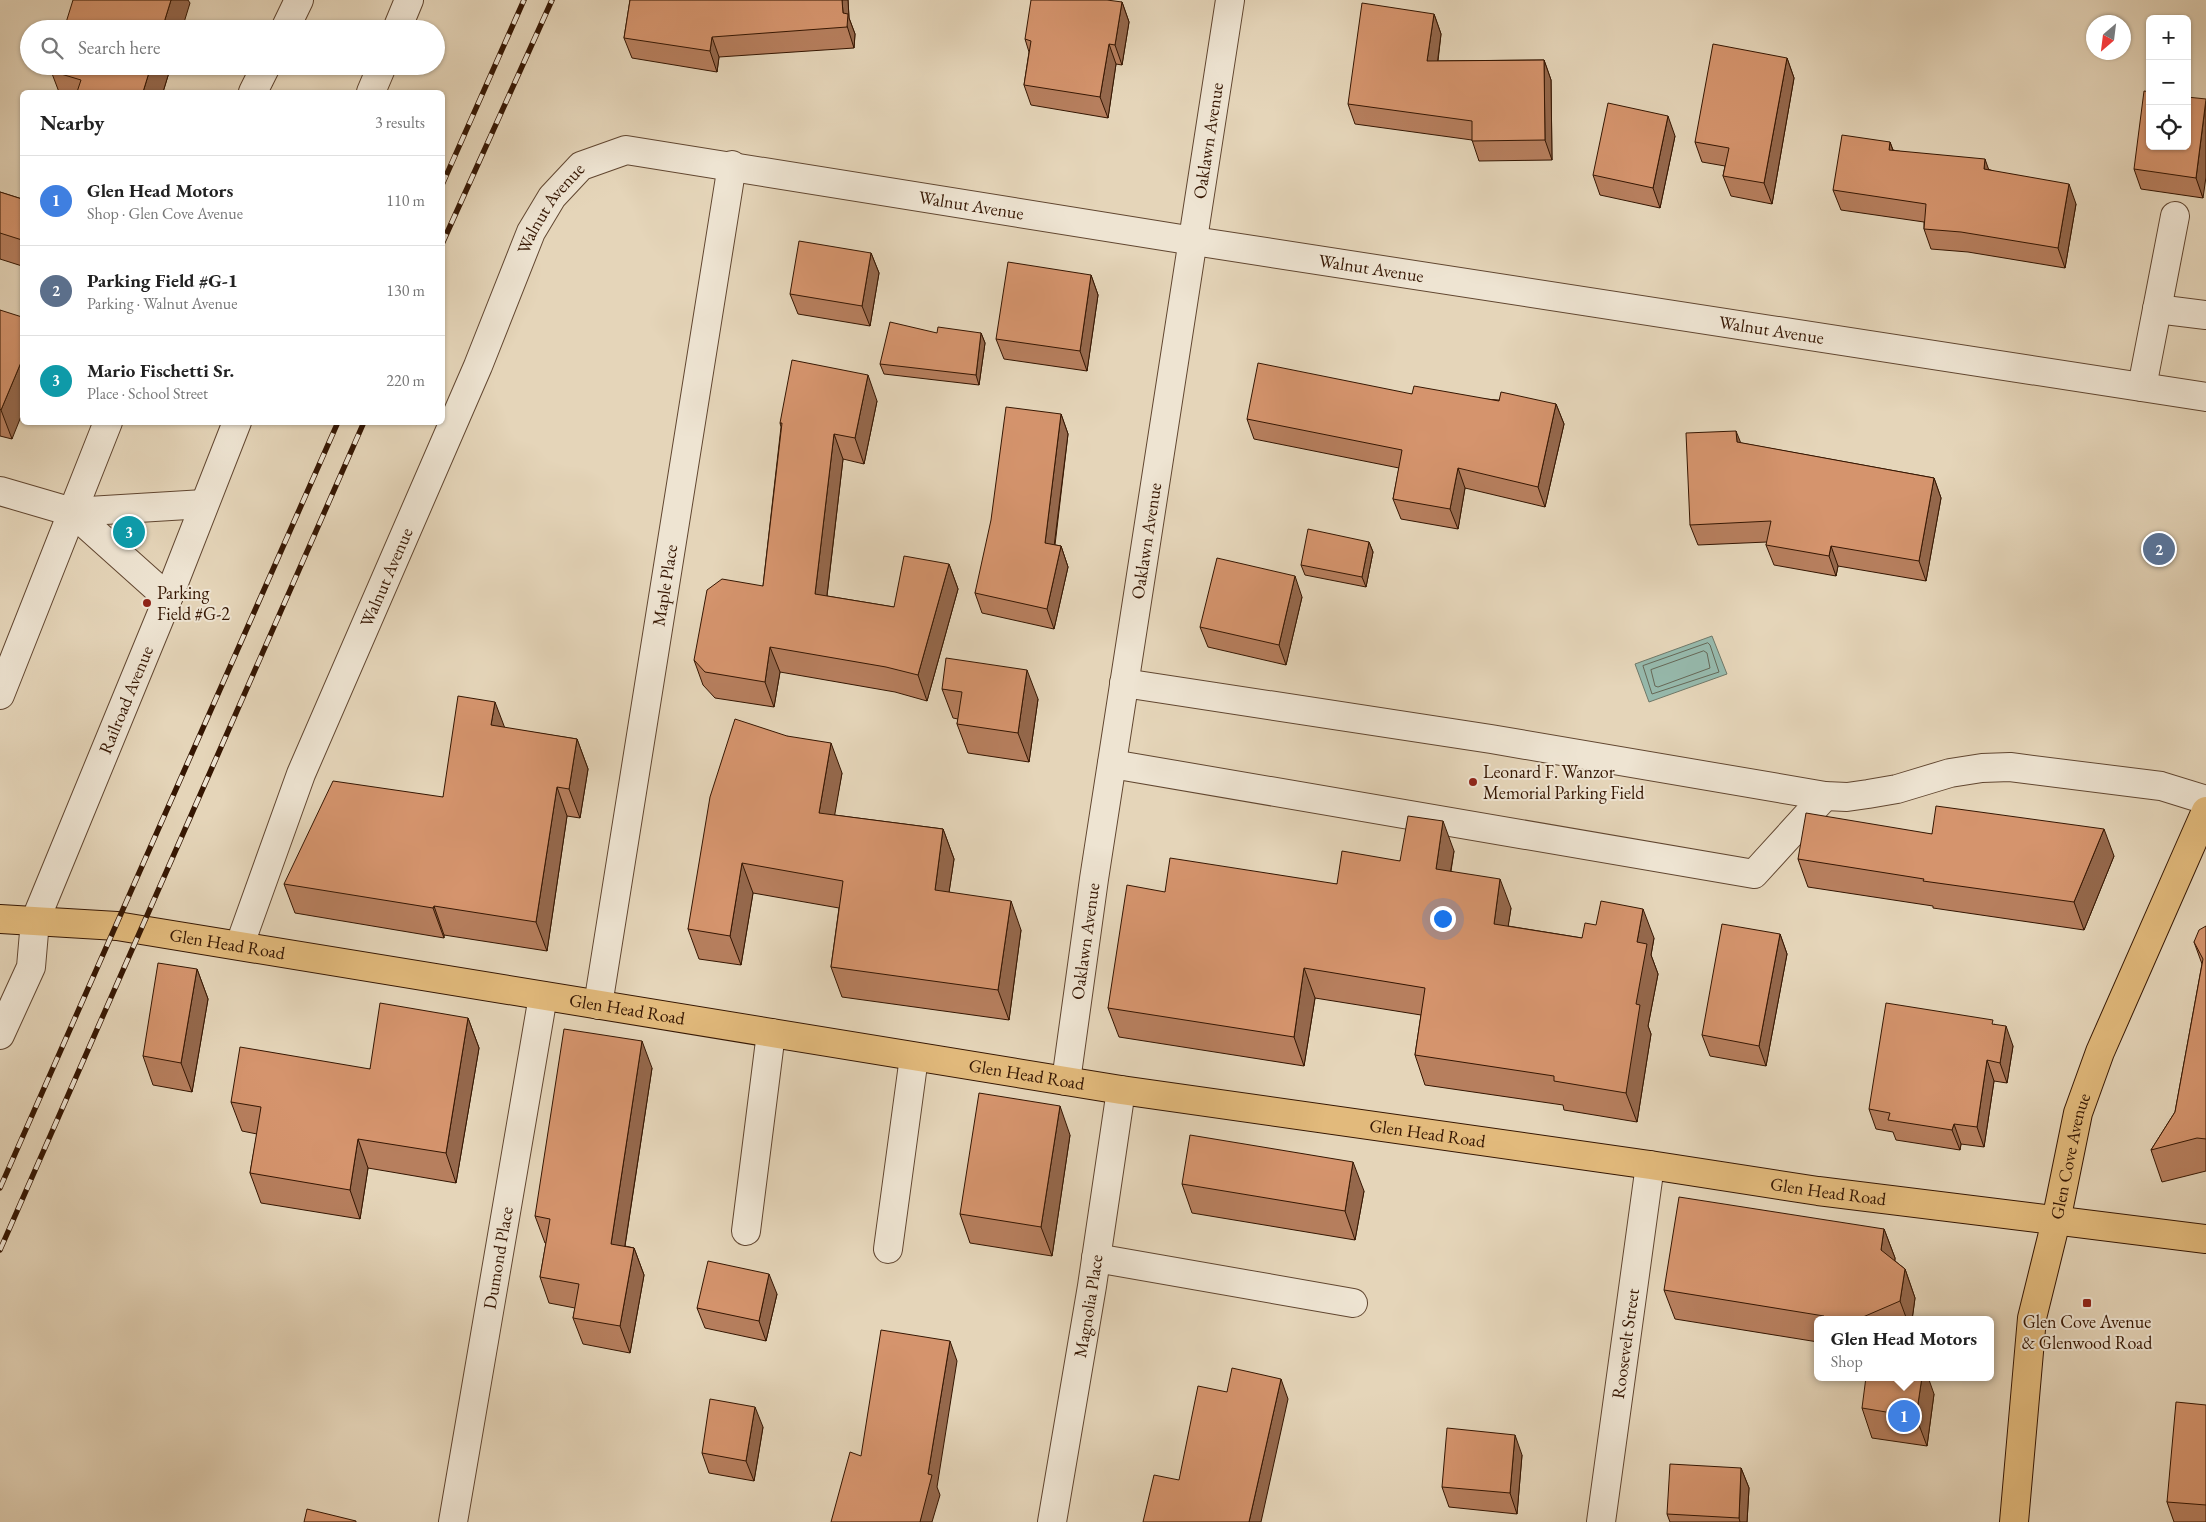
<!DOCTYPE html>
<meta charset="utf-8">
<style>
body{margin:0;font-family:"EB Garamond",serif;background:#f2f2f2;color:#222}
.controls{position:absolute;right:15px;top:15px;display:grid;overflow:hidden;border-radius:8px;box-shadow:0 1px 4px #0004}
.controls button{width:45px;height:45px;display:grid;place-items:center;padding:0;border:0;border-bottom:1px solid #e0e0e0;background:#fff;color:#222;font:25px sans-serif}
.compass{position:absolute;left:2086px;top:15px;width:45px;height:45px;border-radius:50%;background:#fff;box-shadow:0 1px 4px #0004;rotate:208deg}
.you{position:absolute;left:1442px;top:918px;width:18px;height:18px;margin:-12px;border:4px solid #fff;border-radius:50%;background:#1a73e8;box-shadow:0 0 0 8px #1a73e833}
.badge{display:grid;place-items:center;width:32px;height:32px;border-radius:50%;background:#8f2418;color:#fff;font-size:16px;font-weight:700}
.pin{position:absolute;translate:-50% -50%;border:2px solid #fff;box-shadow:0 1px 5px #0006}
.popup{position:absolute;left:1814px;top:1316px;width:180px;height:65px;box-sizing:border-box;display:grid;place-content:center;border-radius:8px;background:#fff;filter:drop-shadow(0 1px 4px #0005);font-size:16px;white-space:nowrap;color:#767676}
.popup b{font-size:19px;color:#222}
.popup::after{content:'';position:absolute;left:50%;top:100%;margin-left:-10px;border:10px solid transparent;border-top-color:#fff}
.list{margin:0;padding:0;list-style:none}
h2{display:flex;justify-content:space-between;align-items:center;height:65px;margin:0;padding:0 20px;font-size:21px}
h2 small{font-size:16px;font-weight:400;color:#767676}
.list li{display:grid;grid-template-columns:32px 1fr auto;gap:15px;align-items:center;box-sizing:border-box;height:90px;padding:0 20px;border-top:1px solid #e0e0e0}
.list b{display:block;font-size:19px;white-space:nowrap}
.list p{margin:0;font-size:16px;white-space:nowrap;color:#767676}
.list em{font-size:16px;font-style:normal;color:#767676}
.icon{flex:none;width:28px;height:28px;fill:none;stroke:currentColor;stroke-width:2;stroke-linecap:round;stroke-linejoin:round}
.map{position:relative;flex:none;width:2206px;height:1522px;overflow:hidden}
.search{position:absolute;background:#fff;box-shadow:0 1px 4px #0004;left:20px;top:20px;width:425px;height:55px;display:flex;align-items:center;gap:12px;box-sizing:border-box;padding:0 18px;border-radius:28px;color:#767676;font-size:19px}
.panel{position:absolute;background:#fff;box-shadow:0 1px 4px #0004;left:20px;top:90px;width:425px;height:335px;border-radius:8px}
.map>svg:first-child{display:block}
.water{fill:#96b9ac;stroke:#6f7868}
.lines{fill:none;stroke-linecap:round;stroke-linejoin:round}
.shore{stroke:#666857;stroke-width:1}
.minor-casing{stroke:#614630;stroke-width:30}
.major-casing{stroke:#351602;stroke-width:30}
.minor{stroke:#eee4d2;stroke-width:28}
.major{stroke:#e2ba7c;stroke-width:28}
.rail-casing{stroke:#351602;stroke-width:5.5}
.rail{stroke:#eee4d2;stroke-width:4;stroke-dasharray:11;stroke-linecap:butt}
.wall{fill:#b77f5e;stroke:#351602}
.shaded-wall{fill:#95684c;stroke:#351602}
.building{fill:#d5946d;stroke:#351602}
.poi-dot{fill:#8f2418;stroke:#eee4d2;stroke-width:2}
.labels{text-anchor:middle;stroke-width:4;stroke-linejoin:round;paint-order:stroke}
.street-label{font-size:18px;fill:#351602;stroke:#eee4d2}
.poi-label{font-size:18px;fill:#351602;stroke:#eee4d2;text-anchor:start}
</style>
<div class="map">
<svg width="2206" height="1522" viewBox="0 0 2206 1522">
<rect width="100%" height="100%" fill="#e5d5b9"/>
<filter id="stains"><feTurbulence type="fractalNoise" baseFrequency=".004" numOctaves="4"/><feColorMatrix values="0 0 0 0 .2 0 0 0 0 .09 0 0 0 0 .02 0 0 0 .5 -.17"/></filter>
<radialGradient id="worn" r=".72"><stop offset=".6" stop-color="#630" stop-opacity="0"/><stop offset="1" stop-color="#630" stop-opacity=".3"/></radialGradient>
<!-- water -->
<path class="water" d="M1712,636L1727,674L1649,702L1635,664Z"/>
<g class="lines">
<!-- shore -->
<path class="shore" d="M1708,643L1710,645L1719,672L1652,694L1643,666Z
M1704,651L1707,653L1710,668L1658,687L1655,686L1651,670Z"/>
<!-- minor casing -->
<g class="minor-casing">
<g id="minor">
<path d="M285,29L299,0"/>
<path d="M397,29L409,0"/>
<path d="M253,92L266,66"/>
<path d="M371,92L382,66"/>
<path d="M2157,309L2206,315"/>
<path d="M2142,387L2175,216"/>
<path d="M0,491L72,512L168,598"/>
<path d="M72,512L204,504"/>
<path d="M1124,683L1491,739L1825,796L1847,797L1868,794L1897,789L1950,773L1982,768L2010,767L2161,786L2206,800"/>
<path d="M0,695L108,422"/>
<path d="M1112,764L1754,874L1825,796"/>
<path id="s1" d="M240,944L301,774L478,366L531,232L552,197L581,166L626,150L1194,241L2206,397"/>
<path id="s2" d="M598,1005L732,165"/>
<path id="s3" d="M0,1035L31,967L35,921L168,598L237,422"/>
<path id="s4" d="M1066,1081L1094,879L1230,0"/>
<path d="M746,1231L771,1033"/>
<path d="M888,1249L914,1057"/>
<path d="M1096,1258L1353,1303"/>
<path id="s5" d="M453,1522L543,996"/>
<path id="s6" d="M1052,1522L1092,1286L1121,1090"/>
<path id="s7" d="M1601,1522L1650,1165"/>
</g>
</g>
<!-- major casing -->
<g class="major-casing">
<g id="major">
<path id="s8" d="M0,919L117,926L1121,1090L1650,1165L1818,1191L2206,1239"/>
<path id="s9" d="M2014,1522L2032,1318L2056,1221L2078,1113L2100,1052L2206,811"/>
</g>
</g>
<!-- minor -->
<use href="#minor" class="minor"/>
<!-- major -->
<use href="#major" class="major"/>
<!-- rail casing -->
<g class="rail-casing">
<path id="rail" d="M442,185L524,0
M442,244L552,0
M0,1188L338,422
M0,1250L364,422"/>
</g>
<!-- rail -->
<use href="#rail" class="rail"/>
</g>
<!-- wall -->
<path class="wall" d="M630,0H848L849,18L855,34L854,48L719,57L717,72L632,58L624,38Z
M1122,2L1129,22L1122,65L1116,64L1108,118L1031,105L1024,85L1029,52L1025,39Z
M1434,14L1441,34L1438,61L1544,60L1551,80L1552,160L1479,161L1472,140L1355,124L1348,104Z
M1787,58L1794,78L1772,204L1731,196L1723,176L1725,166L1702,162L1695,142Z
M171,66L163,92H59L51,71Z
M1675,136L1660,208L1600,195L1593,175Z
M1890,142L1893,150L1988,169L2076,204L2065,268L1968,252L1931,249L1924,229V222L1841,210L1833,190Z
M2187,146L2203,198L2141,189L2134,169Z
M0,192L22,199V266L0,259Z
M871,253L879,273L870,326L798,314L790,294Z
M1091,275L1098,295L1087,371L1004,359L996,339Z
M0,310L12,439L0,436Z
M981,333L985,343L979,385L884,374L880,364Z
M1412,394L1556,404L1564,424L1545,507L1465,488L1458,529L1401,519L1393,499L1399,468L1254,439L1247,419Z
M877,401L864,464L843,459L827,596L894,607L949,564L958,589L927,701L895,692L780,672L774,707L715,698L703,685L694,660L763,586L781,427L780,423Z
M1061,414L1068,434L1055,545L1061,546L1068,567L1054,629L982,613L975,593Z
M1741,443L1934,478L1941,498L1926,581L1838,566L1836,576L1774,565L1766,545L1767,542L1698,545L1690,525Z
M1369,542L1373,552L1366,587L1305,575L1301,565Z
M1302,597L1286,665L1208,647L1200,627Z
M942,689L1038,699L1029,762L968,753L957,724L958,719L953,718Z
M504,728L577,739L588,769L580,818L567,816L547,951L444,935V938L295,913L284,884L443,797Z
M787,736L842,773L834,815L943,829L954,859L949,892L1021,930L1009,1020L842,997L831,967L839,908L753,893L741,965L699,959L688,929Z
M1932,834L2114,856L2084,930L1933,908V906L1808,887L1798,859Z
M1454,851L1451,871L1511,908L1508,926L1582,938H1654L1651,955L1658,974L1648,1026L1651,1034L1637,1122L1564,1110L1563,1105L1425,1085L1415,1055L1421,1015L1315,998L1304,1066L1119,1037L1108,1008L1165,892L1337,884L1400,861Z
M2206,926V1171L2162,1182L2151,1150L2175,1112L2202,964L2194,942Z
M1780,934L1787,954L1766,1066L1710,1056L1702,1035Z
M197,969L208,999L192,1092L153,1085L143,1056Z
M468,1018L479,1048L456,1183L368,1168L360,1219L261,1203L250,1173L257,1134L242,1131L231,1102L370,1069Z
M1995,1024L2013,1046L2007,1083L1994,1081L1984,1147L1961,1144L1960,1150L1896,1140L1893,1132L1876,1129L1869,1109Z
M652,1068L625,1246L634,1248L644,1275L630,1353L583,1344L573,1318L575,1308L549,1303L540,1277L546,1243H545L535,1216Z
M1070,1135L1052,1256L970,1243L960,1214Z
M1182,1184L1364,1191L1355,1240L1192,1213Z
M1884,1229L1895,1258V1261L1905,1269L1915,1298L1912,1320H1818V1342L1675,1319L1664,1290Z
M777,1294L766,1341L705,1328L697,1308Z
M1934,1394L1927,1446L1872,1438L1862,1408Z
M2206,1405V1522H2174L2167,1502Z
M763,1427L754,1481L709,1473L702,1453Z
M1522,1455L1517,1514L1449,1507L1442,1487Z
M1741,1468L1749,1488L1747,1522H1670L1667,1514Z"/>
<!-- shaded-wall -->
<path class="shaded-wall" d="M171,0H188L190,3L182,29H162Z
M842,0H848L849,18L855,34L854,48L843,13Z
M1122,2L1129,22L1122,65L1115,45Z
M1434,14L1441,34L1435,81L1427,61Z
M712,37L719,57L717,72L710,51Z
M1109,44L1116,64L1108,118L1100,97Z
M1787,58L1794,78L1772,204L1764,183Z
M1544,60L1551,80L1552,160L1545,140Z
M151,66H171L163,92H143Z
M2206,101V177L2203,198L2196,178Z
M1668,116L1675,136L1660,208L1653,188Z
M1890,142L1897,162L1889,150Z
M1985,159L1992,179L1984,169Z
M2069,184L2076,204L2065,268L2058,248Z
M871,253L879,273L870,326L862,306Z
M1091,275L1098,295L1087,371L1080,351Z
M981,333L985,343L979,385L976,375Z
M22,360V414L12,439L1,410Z
M868,375L877,401L864,464L855,438Z
M1556,404L1564,424L1545,507L1538,487Z
M1061,414L1068,434L1052,563L1045,543Z
M1736,431L1744,451L1737,442Z
M834,434L843,459L824,620L815,594Z
M1458,468L1465,488L1458,529L1450,509Z
M1934,478L1941,498L1926,581L1919,561Z
M1369,542L1373,552L1366,587L1362,577Z
M1061,546L1068,567L1054,629L1047,609Z
M1831,546L1838,566L1836,576L1829,556Z
M949,564L958,589L927,701L918,675Z
M1295,576L1302,597L1286,665L1279,645Z
M770,647L780,672L774,707L765,682Z
M1027,670L1038,699L1029,762L1018,733Z
M495,702L506,731L491,725Z
M577,739L588,769L580,818L569,789Z
M831,743L842,773L830,842L819,813Z
M557,787L567,816L547,951L536,922Z
M1443,821L1454,851L1446,898L1436,869Z
M943,829L954,859L945,919L935,890Z
M2104,829L2114,856L2084,930L2074,902Z
M742,863L753,893L741,965L730,936Z
M1500,879L1511,908L1504,953L1494,924Z
M1011,901L1021,930L1009,1020L998,990Z
M434,906L444,935V938L433,908Z
M1643,909L1654,938L1651,955L1658,974L1648,1026L1651,1034L1637,1122L1626,1093L1637,942Z
M1780,934L1787,954L1766,1066L1759,1046Z
M1304,968L1315,998L1304,1066L1294,1037Z
M197,969L208,999L192,1092L181,1063Z
M468,1018L479,1048L456,1183L446,1153Z
M2006,1026L2013,1046L2007,1083L2000,1063Z
M642,1041L652,1068L621,1271L611,1244Z
M1987,1060L1994,1081L1984,1147L1977,1127Z
M1060,1106L1070,1135L1052,1256L1041,1227Z
M1954,1124L1961,1144L1960,1150L1952,1130Z
M358,1139L368,1168L360,1219L350,1190Z
M1353,1162L1364,1191L1355,1240L1345,1211Z
M1884,1229L1895,1258L1892,1279L1881,1250Z
M634,1248L644,1275L630,1353L620,1326Z
M1905,1269L1915,1298L1912,1320H1907L1900,1301Z
M769,1274L777,1294L766,1341L759,1321Z
M950,1341L957,1361L937,1487L940,1495L932,1522H920L928,1474Z
M1922,1377H1928L1934,1394L1927,1446L1916,1417Z
M1281,1379L1288,1399L1261,1522H1249Z
M755,1407L763,1427L754,1481L746,1461Z
M1515,1435L1522,1455L1517,1514L1510,1493Z
M1741,1468L1749,1488L1747,1522H1740L1739,1518Z"/>
<!-- building -->
<path class="building" d="M73,0H171L162,29H64Z
M630,0H842L843,13L848,14L847,27L712,37L710,51L624,38Z
M1031,0H1107L1122,2L1115,45L1109,44L1100,97L1024,85L1031,41L1025,39Z
M1362,3L1434,14L1427,61L1544,60L1545,140L1472,141V121L1348,104Z
M1713,44L1787,58L1764,183L1723,176L1729,148L1695,142Z
M53,66H151L143,92H77L81,80L51,71Z
M2144,91L2150,92V146H2187V97L2206,99L2196,178L2134,169Z
M1608,103L1668,116L1653,188L1593,175Z
M1842,135L1890,142L1889,150L1985,159L1984,169L2069,184L2058,248L1961,232L1924,229L1926,204L1833,190Z
M0,192L22,199V240L0,233Z
M799,241L871,253L862,306L790,294Z
M1008,262L1091,275L1080,351L996,339Z
M0,310L22,317V360L1,410L0,409Z
M890,322L937,333L938,327L981,333L976,375L880,364Z
M792,360L868,375L855,438L834,434L815,594L894,607L904,556L949,564L918,675L886,667L770,647L765,682L705,672L694,660L707,590L722,579L763,586L782,423H780Z
M1258,363L1412,394L1414,386L1499,401L1501,392L1556,404L1538,487L1458,468L1450,509L1393,499L1402,450L1247,419Z
M1006,407L1061,414L1045,543L1061,546L1047,609L975,593L991,520Z
M1736,431L1737,442L1934,478L1919,561L1831,546L1829,556L1766,545L1771,521L1690,525L1686,433Z
M1308,529L1369,542L1362,577L1301,565Z
M1217,558L1295,576L1279,645L1200,627Z
M946,658L1027,670L1018,733L957,724L962,692L942,689Z
M458,696L495,702L491,725L577,739L569,789L557,787L536,922L434,906L433,908L284,884L333,781L443,797Z
M735,719L787,736L831,743L819,813L943,829L935,890L1011,901L998,990L831,967L843,881L742,863L730,936L688,929L710,797Z
M1936,806L2104,829L2074,902L1923,881L1924,879L1798,859L1806,813L1932,834Z
M1408,816L1443,821L1436,869L1500,879L1494,924L1582,938L1585,923L1596,925L1601,901L1643,909L1637,942L1647,944L1636,1004L1640,1005L1626,1093L1554,1081V1076L1415,1055L1425,988L1304,968L1294,1037L1108,1008L1127,885L1165,892L1170,858L1337,884L1342,851L1400,861Z
M1722,924L1780,934L1759,1046L1702,1035Z
M2206,926V1139L2197,1138L2151,1150L2175,1112L2203,959L2194,942L2199,930Z
M158,963L197,969L181,1063L143,1056Z
M380,1003L468,1018L446,1153L358,1139L350,1190L250,1173L261,1107L231,1102L240,1047L370,1069Z
M1886,1003L1993,1020L1992,1024L2006,1026L2000,1063L1987,1060L1977,1127L1954,1124L1952,1130L1888,1120L1890,1113L1869,1109Z
M564,1029L642,1041L611,1244L634,1248L620,1326L573,1318L579,1284L540,1277L550,1219L535,1216Z
M979,1093L1060,1106L1041,1227L960,1214Z
M1190,1135L1353,1162L1345,1211L1182,1184Z
M1679,1197L1884,1229L1881,1250L1905,1269L1900,1301L1856,1320H1824V1316L1664,1290Z
M708,1261L769,1274L759,1321L697,1308Z
M881,1330L950,1341L928,1474L932,1475L920,1522H831L850,1452L861,1456Z
M1232,1368L1281,1379L1249,1522H1143L1154,1475L1179,1480L1198,1386L1227,1392Z
M1866,1377H1922L1916,1417L1862,1408Z
M710,1399L755,1407L746,1461L702,1453Z
M2176,1402L2206,1405V1505L2167,1502Z
M1447,1428L1515,1435L1510,1493L1442,1487Z
M1670,1464L1741,1468L1739,1518L1667,1514Z
M307,1509L356,1521V1522H304Z"/>
<!-- markers -->
<g class="poi-dot">
<circle cx="147" cy="603" r="5"/>
<circle cx="1473" cy="782" r="5"/>
<rect x="2082" y="1298" width="10" height="10" rx="2.5"/>
</g>
<g class="labels">
<!-- street labels -->
<g class="street-label">
<text dy="6" stroke="none"><textPath href="#s4" startOffset="951">Oaklawn Avenue</textPath></text>
<text dy="6" stroke="none"><textPath href="#s1" startOffset="1250">Walnut Avenue</textPath></text>
<text dy="6" stroke="none"><textPath href="#s1" startOffset="800">Walnut Avenue</textPath></text>
<text dy="6" stroke="none"><textPath href="#s1" startOffset="1655">Walnut Avenue</textPath></text>
<text dy="6" stroke="none"><textPath href="#s1" startOffset="2060">Walnut Avenue</textPath></text>
<text dy="6" stroke="none"><textPath href="#s4" startOffset="546">Oaklawn Avenue</textPath></text>
<text dy="6" stroke="none"><textPath href="#s1" startOffset="395">Walnut Avenue</textPath></text>
<text dy="6" stroke="none"><textPath href="#s2" startOffset="425">Maple Place</textPath></text>
<text dy="6" stroke="none"><textPath href="#s3" startOffset="360">Railroad Avenue</textPath></text>
<text dy="6" stroke="none"><textPath href="#s4" startOffset="141">Oaklawn Avenue</textPath></text>
<text dy="6" stroke="none"><textPath href="#s8" startOffset="229">Glen Head Road</textPath></text>
<text dy="6" stroke="none"><textPath href="#s8" startOffset="634">Glen Head Road</textPath></text>
<text dy="6" stroke="none"><textPath href="#s8" startOffset="1039">Glen Head Road</textPath></text>
<text dy="6" stroke="none"><textPath href="#s8" startOffset="1444">Glen Head Road</textPath></text>
<text dy="6" stroke="none"><textPath href="#s9" startOffset="371">Glen Cove Avenue</textPath></text>
<text dy="6" stroke="none"><textPath href="#s8" startOffset="1849">Glen Head Road</textPath></text>
<text dy="6" stroke="none"><textPath href="#s5" startOffset="268">Dumond Place</textPath></text>
<text dy="6" stroke="none"><textPath href="#s6" startOffset="219">Magnolia Place</textPath></text>
<text dy="6" stroke="none"><textPath href="#s7" startOffset="180">Roosevelt Street</textPath></text>
</g>
<!-- poi labels -->
<g class="poi-label">
<text x="157" y="599">Parking<tspan x="157" dy="21">Field #G-2</tspan></text>
<text x="1483" y="778">Leonard F. Wanzor<tspan x="1483" dy="21">Memorial Parking Field</tspan></text>
<text x="2087" y="1328" text-anchor="middle">Glen Cove Avenue<tspan x="2087" dy="21">&amp; Glenwood Road</tspan></text>
</g>
</g>
<rect width="100%" height="100%" filter="url(#stains)"/>
<rect width="100%" height="100%" fill="url(#worn)"/>
</svg>
<div class="controls">
<button>+</button>
<button>−</button>
<button><svg class="icon" aria-label="locate" viewBox="0 0 24 24"><circle cx="12" cy="12" r="6"/><path d="M12 2v4M12 18v4M2 12h4M18 12h4"/></svg></button>
</div>
<svg class="compass" viewBox="-18 -18 36 36"><path d="M0-13l5 13h-10z" fill="#e53935"/><path d="M0 13l5-13h-10z" fill="#767676"/></svg>
<div class="you"></div>
<div class="pin badge" style="left:1904px;top:1416px;background:#3f7fe0">1</div>
<div class="popup"><b>Glen Head Motors</b>Shop</div>
<div class="pin badge" style="left:2159px;top:549px;background:#5c6f8a">2</div>
<div class="pin badge" style="left:129px;top:532px;background:#0f9aa8">3</div>
<div class="search"><svg class="icon" aria-label="search" viewBox="0 0 24 24"><circle cx="10" cy="10" r="6"/><path d="M15 15l6 6"/></svg>Search here</div>
<section class="panel">
<h2>Nearby<small>3 results</small></h2>
<ul class="list">
<li><span class="badge" style="background:#3f7fe0">1</span><div><b>Glen Head Motors</b><p>Shop · Glen Cove Avenue</p></div><em>110 m</em></li>
<li><span class="badge" style="background:#5c6f8a">2</span><div><b>Parking Field #G-1</b><p>Parking · Walnut Avenue</p></div><em>130 m</em></li>
<li><span class="badge" style="background:#0f9aa8">3</span><div><b>Mario Fischetti Sr.</b><p>Place · School Street</p></div><em>220 m</em></li>
</ul>
</section>
</div>
